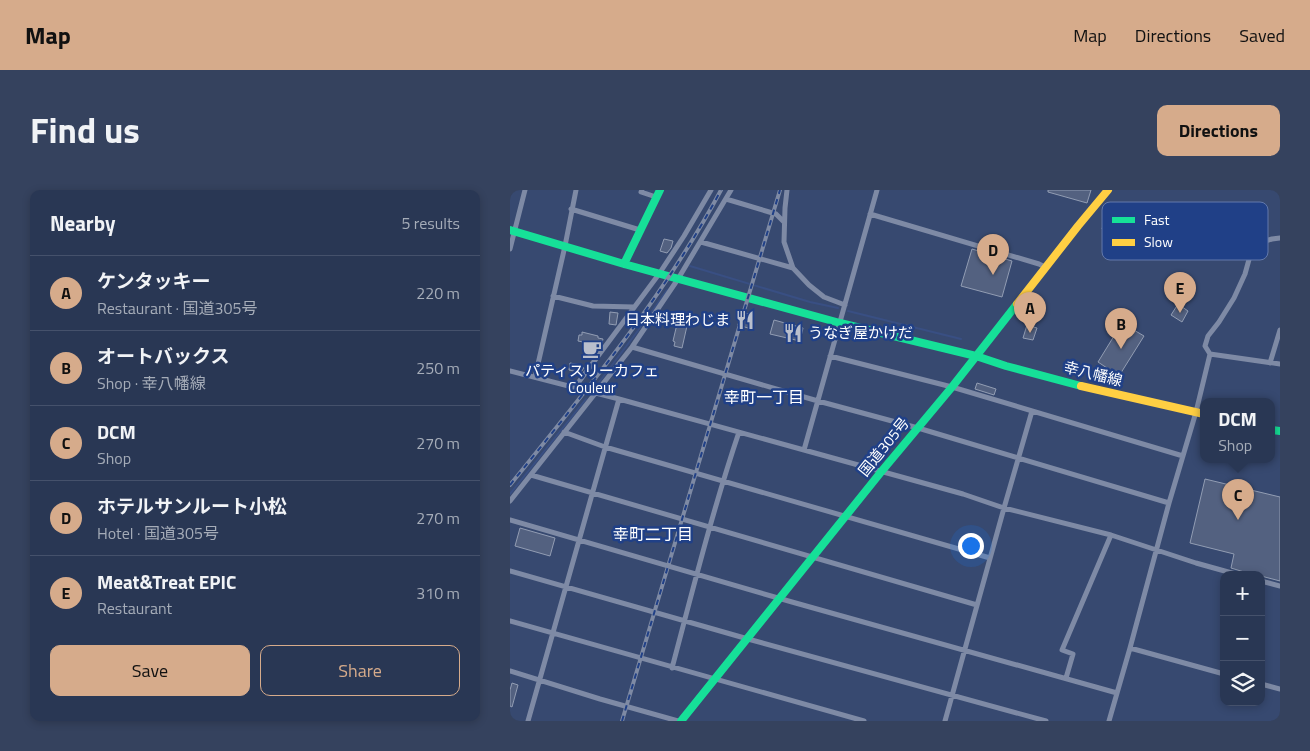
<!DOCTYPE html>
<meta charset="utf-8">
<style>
body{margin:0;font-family:"Titillium Web","Noto Sans JP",sans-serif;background:#35425e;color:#f1f3f6}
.controls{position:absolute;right:15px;bottom:15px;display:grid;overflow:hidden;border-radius:10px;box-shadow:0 2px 8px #0003}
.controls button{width:45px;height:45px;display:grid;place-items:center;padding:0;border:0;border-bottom:1px solid #45516b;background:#293754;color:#f1f3f6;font:25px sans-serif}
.you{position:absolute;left:460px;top:355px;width:18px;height:18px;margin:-12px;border:4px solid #fff;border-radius:50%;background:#1a73e8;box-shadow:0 0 0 8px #1a73e833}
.badge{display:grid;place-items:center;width:32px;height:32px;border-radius:50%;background:#d6ab8b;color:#111;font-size:16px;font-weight:700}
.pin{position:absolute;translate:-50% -41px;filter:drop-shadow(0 1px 2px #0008)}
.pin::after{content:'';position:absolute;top:26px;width:18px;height:15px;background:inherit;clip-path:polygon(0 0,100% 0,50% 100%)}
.popup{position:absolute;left:690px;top:208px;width:75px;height:65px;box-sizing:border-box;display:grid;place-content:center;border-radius:10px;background:#293754;filter:drop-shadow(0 1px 4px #0005);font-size:16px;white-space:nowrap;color:#a5acb8}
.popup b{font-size:19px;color:#f1f3f6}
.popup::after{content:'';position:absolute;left:50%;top:100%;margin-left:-10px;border:10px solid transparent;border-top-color:#293754}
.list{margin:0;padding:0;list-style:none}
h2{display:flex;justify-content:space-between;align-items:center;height:65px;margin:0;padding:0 20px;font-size:21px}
h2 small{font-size:16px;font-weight:400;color:#a5acb8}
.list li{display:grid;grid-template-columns:32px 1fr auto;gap:15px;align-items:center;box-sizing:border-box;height:75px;padding:0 20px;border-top:1px solid #45516b}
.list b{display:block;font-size:19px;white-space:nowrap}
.list p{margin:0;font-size:16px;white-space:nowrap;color:#a5acb8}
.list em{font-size:16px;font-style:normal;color:#a5acb8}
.actions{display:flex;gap:10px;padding:15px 20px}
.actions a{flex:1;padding:11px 0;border:1px solid #d6ab8b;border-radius:10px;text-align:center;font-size:18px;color:#d6ab8b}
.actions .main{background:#d6ab8b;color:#111}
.icon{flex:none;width:28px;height:28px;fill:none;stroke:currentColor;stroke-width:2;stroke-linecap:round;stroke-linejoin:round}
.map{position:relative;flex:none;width:770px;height:531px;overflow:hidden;border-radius:10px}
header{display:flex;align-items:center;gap:30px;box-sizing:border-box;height:70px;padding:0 25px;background:#d6ab8b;color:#111}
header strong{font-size:24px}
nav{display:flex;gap:28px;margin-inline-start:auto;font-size:18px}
.intro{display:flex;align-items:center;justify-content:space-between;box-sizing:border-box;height:120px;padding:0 30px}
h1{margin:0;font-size:35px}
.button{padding:12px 22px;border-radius:10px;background:#d6ab8b;color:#111;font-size:18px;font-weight:700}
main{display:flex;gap:30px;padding:0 30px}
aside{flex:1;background:#293754;border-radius:10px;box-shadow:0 2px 8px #0003}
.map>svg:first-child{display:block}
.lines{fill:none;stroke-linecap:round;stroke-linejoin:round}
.stream{stroke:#394f83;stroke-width:2}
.building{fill:#536180;stroke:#929db3}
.street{stroke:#7e8aa5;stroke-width:5}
.fast{stroke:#16e098;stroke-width:8}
.slow{stroke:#ffcf43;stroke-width:8}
.rail-casing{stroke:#7e8aa4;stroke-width:4}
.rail{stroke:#204087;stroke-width:2;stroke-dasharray:5.5;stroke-linecap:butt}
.labels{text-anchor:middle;stroke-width:5;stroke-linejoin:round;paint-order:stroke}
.poi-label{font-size:15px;fill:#fff;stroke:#204087;text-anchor:end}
.street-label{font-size:15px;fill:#fff;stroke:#204087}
.neighbourhood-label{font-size:16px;fill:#fff;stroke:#204087}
.key{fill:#204087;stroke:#6379ab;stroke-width:1}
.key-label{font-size:14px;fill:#fff}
</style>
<header>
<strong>Map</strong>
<nav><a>Map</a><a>Directions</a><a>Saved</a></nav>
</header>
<div class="intro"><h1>Find us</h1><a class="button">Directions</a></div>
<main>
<aside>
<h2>Nearby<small>5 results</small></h2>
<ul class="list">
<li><span class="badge">A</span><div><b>ケンタッキー</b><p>Restaurant · 国道305号</p></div><em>220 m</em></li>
<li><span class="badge">B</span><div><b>オートバックス</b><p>Shop · 幸八幡線</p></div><em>250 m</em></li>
<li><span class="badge">C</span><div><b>DCM</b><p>Shop</p></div><em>270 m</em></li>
<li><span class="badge">D</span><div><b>ホテルサンルート小松</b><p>Hotel · 国道305号</p></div><em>270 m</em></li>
<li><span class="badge">E</span><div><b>Meat&amp;Treat EPIC</b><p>Restaurant</p></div><em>310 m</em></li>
</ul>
<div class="actions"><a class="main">Save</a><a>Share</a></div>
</aside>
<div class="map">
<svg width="770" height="531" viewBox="0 0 770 531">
<rect width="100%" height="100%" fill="#374970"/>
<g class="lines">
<!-- stream -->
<path class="stream" d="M180,76L300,112L328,118
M338,121L451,149
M87,195L133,134L157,100
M0,304L76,209"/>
</g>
<!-- building -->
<path class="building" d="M538,0H581L577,13L538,2Z
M596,25L616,31L613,46L592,39Z
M154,49L163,51L161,58L157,63L150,61Z
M462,59L502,71L492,107L451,96Z
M668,114L678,121L672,132L661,125Z
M100,122L108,123L106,135L99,134Z
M231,122L242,125L238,138L228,135Z
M172,126L179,127L172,158L164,156L165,152L163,151L167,134L169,135Z
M264,130L293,138L290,151L260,144Z
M612,133L634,146L609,186L588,172Z
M517,135L527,138L523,150L513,148Z
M72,142L88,146V148L93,149L92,153L89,156L85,163L76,161L78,153L68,151L69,145H72Z
M60,173L71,175V177L74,178L71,182H68L59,180Z
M467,193L486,199L484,205L465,199Z
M695,289L770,307V391L751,386V385H744L721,378L724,364L680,353Z
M10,338L45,348L40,366L5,356Z
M2,493L8,495L2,517L0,516V500Z"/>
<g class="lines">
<!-- street -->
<path class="street" d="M132,0L131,2L146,7
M277,0L275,18L274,52L283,78L299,95L314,107L335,115
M216,9L266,24L274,32
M61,19L130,40
M360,24L529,74L535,77
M191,52L283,78
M0,59L15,0
M43,106L83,116L124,117
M122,157L308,211L408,238L659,313
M700,164L770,174
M320,166L442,197L673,266
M760,173L770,140
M0,181L109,209L294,260L453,304L494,318L601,345L686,373L729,385
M25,187L55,56L66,0
M65,197L149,84L174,46L201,0
M54,242L95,257L480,368
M294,260L367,0
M21,285L467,415
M0,311L122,157L168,89L221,0
M0,330L282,412L607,503
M0,381L238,449L536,531
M751,391L770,396
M0,431L354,531
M620,458L714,484
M162,478C183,399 203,319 229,242
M0,481L90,509L168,531
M556,488L563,464L552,460L601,345
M751,494L770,499
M18,531L109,209
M435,531L494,318L522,221
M599,531L620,458L659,313L686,222L700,164L695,156L698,146L709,132L724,108L735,84L743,55L762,49L770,48"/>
<!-- fast -->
<path class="fast" d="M0,40L114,74L330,133L466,166L496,176L571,196
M114,74L150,0
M762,240L770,241
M171,531L371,282L442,197L507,114"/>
<!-- slow -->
<path class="slow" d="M507,114L568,36L598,0
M571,196L694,224"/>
<!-- rail casing -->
<g class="rail-casing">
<path id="rail" d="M0,295C76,201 154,107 211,0
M112,531L270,0"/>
</g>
<!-- rail -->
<use href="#rail" class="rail"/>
</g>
<!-- icons -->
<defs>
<g id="restaurant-bare" transform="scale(1.5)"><path d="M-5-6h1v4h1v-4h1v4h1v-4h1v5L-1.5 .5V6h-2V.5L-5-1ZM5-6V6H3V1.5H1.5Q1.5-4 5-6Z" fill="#b9bfcd" stroke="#204087" stroke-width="2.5" paint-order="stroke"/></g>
<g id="cafe-bare" transform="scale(1.5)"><path d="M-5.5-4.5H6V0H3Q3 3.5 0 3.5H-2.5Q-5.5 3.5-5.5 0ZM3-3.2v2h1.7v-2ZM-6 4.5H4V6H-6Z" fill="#b9bfcd" stroke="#204087" stroke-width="2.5" paint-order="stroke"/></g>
</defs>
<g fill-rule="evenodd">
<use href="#restaurant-bare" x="235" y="130"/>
<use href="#restaurant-bare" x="283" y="143"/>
<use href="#cafe-bare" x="82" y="159"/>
</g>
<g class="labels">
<!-- poi labels -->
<g class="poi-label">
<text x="220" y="135">日本料理わじま</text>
<text x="298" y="148" text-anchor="start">うなぎ屋かけだ</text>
<text x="82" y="186" text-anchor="middle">パティスリーカフェ<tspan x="82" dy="17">Couleur</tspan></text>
</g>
<!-- street labels -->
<g class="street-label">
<text transform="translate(583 184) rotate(14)" y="5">幸八幡線</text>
<text transform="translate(374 257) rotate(-51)" y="5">国道305号</text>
</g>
<!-- neighbourhood labels -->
<g class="neighbourhood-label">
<text x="254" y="213">幸町一丁目</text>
<text x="143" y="350">幸町二丁目</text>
</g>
</g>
<!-- legend -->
<rect x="592" y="12" width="166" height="58" rx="8" class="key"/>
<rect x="602" y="27" width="23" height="6" fill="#16e098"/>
<rect x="602" y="49" width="23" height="7" fill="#ffcf43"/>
<g class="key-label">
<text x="634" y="35">Fast</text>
<text x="634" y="57">Slow</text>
</g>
</svg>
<div class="controls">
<button>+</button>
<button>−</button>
<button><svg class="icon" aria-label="layers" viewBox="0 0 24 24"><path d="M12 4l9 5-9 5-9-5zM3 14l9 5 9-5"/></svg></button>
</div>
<div class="you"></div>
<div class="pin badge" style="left:520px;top:143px">A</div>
<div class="pin badge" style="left:611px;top:159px">B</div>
<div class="pin badge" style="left:728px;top:330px">C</div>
<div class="popup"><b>DCM</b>Shop</div>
<div class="pin badge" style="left:483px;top:85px">D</div>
<div class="pin badge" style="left:670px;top:123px">E</div>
</div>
</main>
